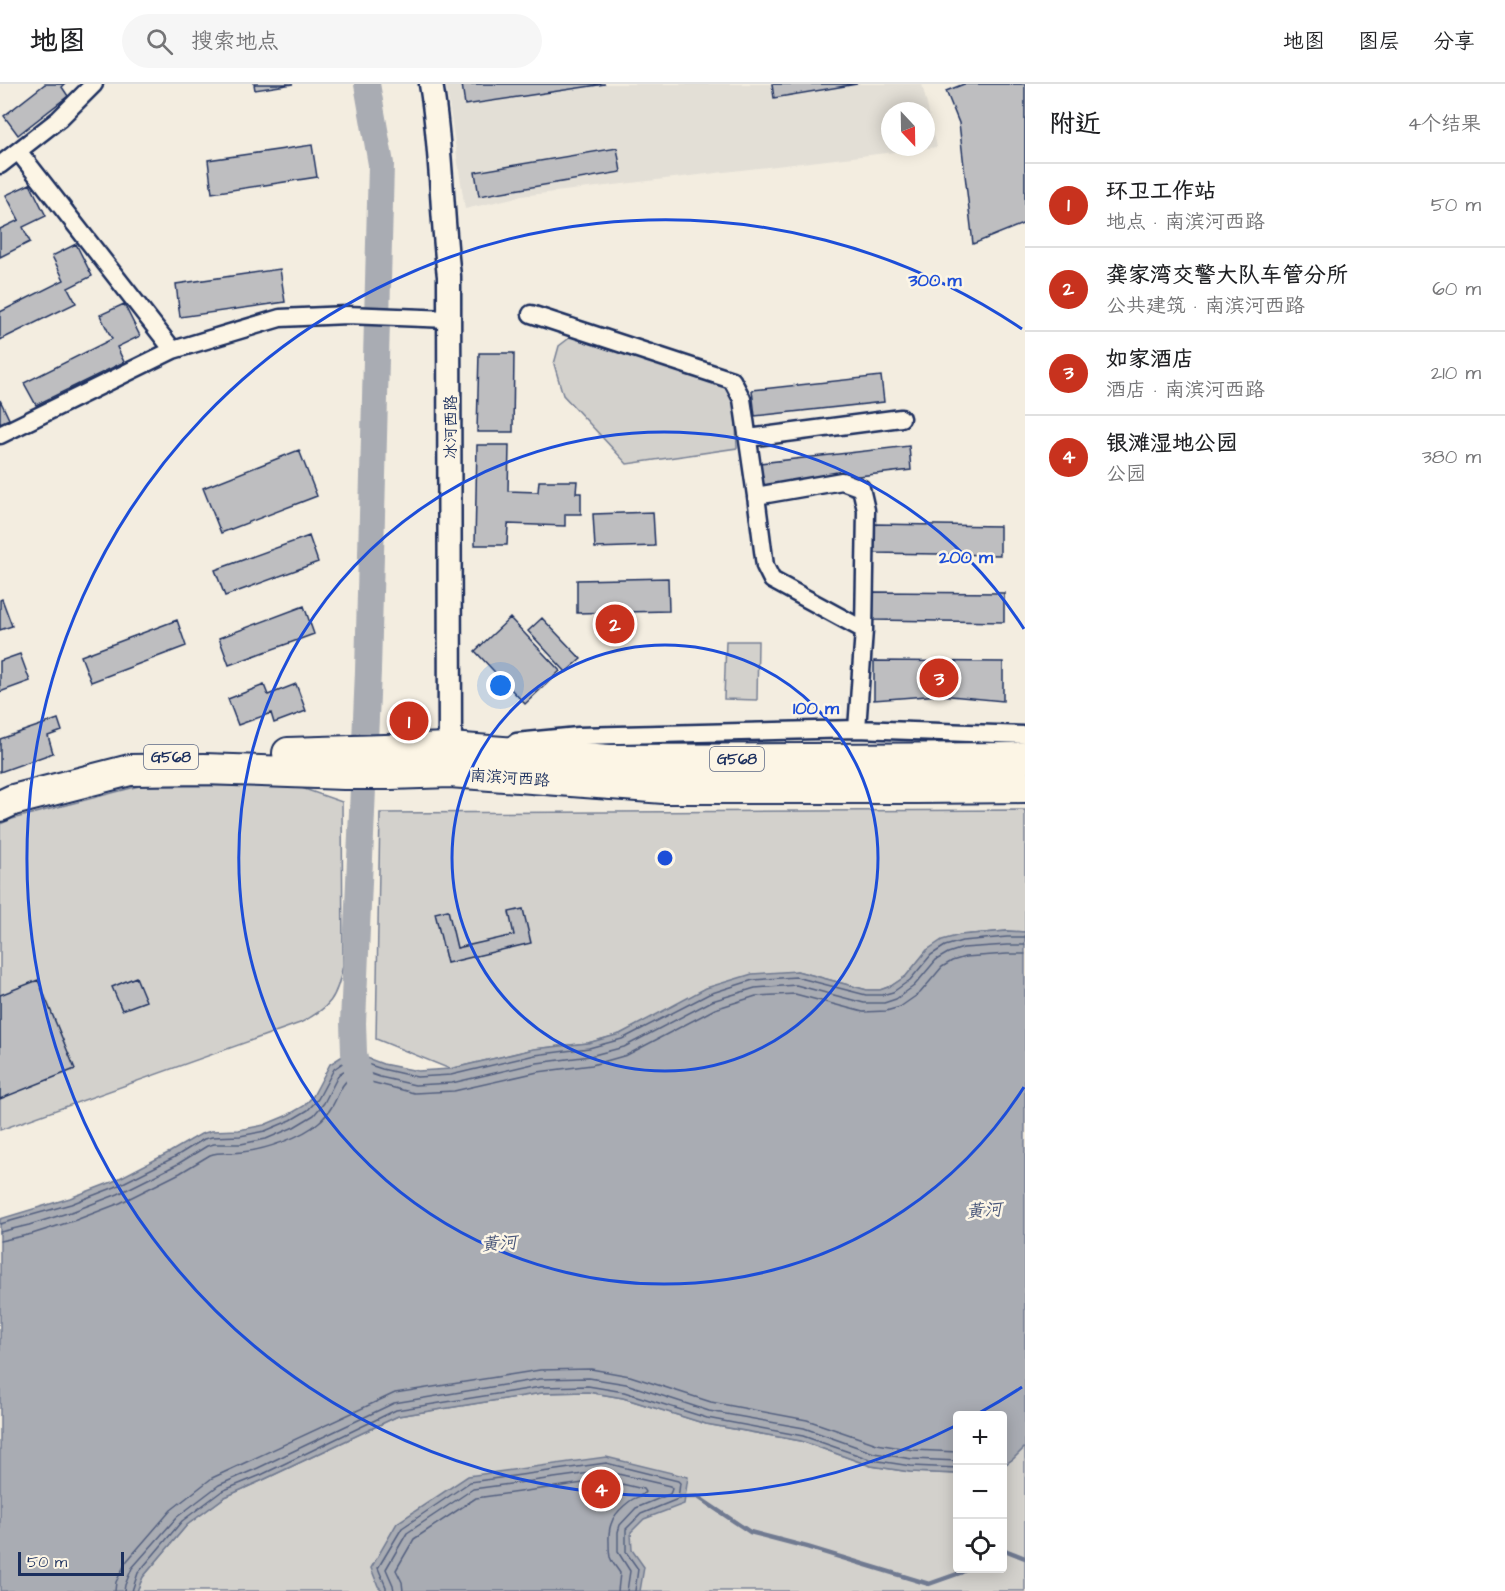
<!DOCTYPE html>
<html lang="zh">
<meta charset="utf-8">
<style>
body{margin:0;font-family:"Architects Daughter","LXGW WenKai TC",sans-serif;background:#f6f6f6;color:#202124}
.controls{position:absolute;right:18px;bottom:18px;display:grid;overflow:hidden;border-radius:6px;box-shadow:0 3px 15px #0003}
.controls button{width:54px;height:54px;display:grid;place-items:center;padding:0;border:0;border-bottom:2px solid #e0e0e0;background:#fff;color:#202124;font:30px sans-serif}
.compass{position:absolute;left:881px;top:18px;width:54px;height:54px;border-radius:50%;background:#fff;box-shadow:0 3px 15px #0003;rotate:158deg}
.scale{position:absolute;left:18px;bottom:15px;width:106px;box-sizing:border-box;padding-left:6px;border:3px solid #1b2f5e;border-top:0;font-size:16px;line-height:21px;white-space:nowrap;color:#1b2f5e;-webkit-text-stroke:4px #fcf5e5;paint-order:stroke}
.you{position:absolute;left:501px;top:602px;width:21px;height:21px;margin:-15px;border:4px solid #fff;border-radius:50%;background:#1a73e8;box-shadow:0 0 0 9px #1a73e833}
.badge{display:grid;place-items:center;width:39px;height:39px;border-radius:50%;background:#c8321e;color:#fff;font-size:20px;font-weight:700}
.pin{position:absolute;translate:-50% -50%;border:3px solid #fff;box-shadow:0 2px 6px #0006}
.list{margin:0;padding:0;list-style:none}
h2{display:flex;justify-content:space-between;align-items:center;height:78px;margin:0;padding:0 24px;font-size:26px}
h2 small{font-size:20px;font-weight:400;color:#757577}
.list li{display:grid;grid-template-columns:39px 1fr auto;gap:18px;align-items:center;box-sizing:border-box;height:84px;padding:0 24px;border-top:2px solid #e0e0e0}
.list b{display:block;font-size:22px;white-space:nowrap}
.list p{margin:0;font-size:20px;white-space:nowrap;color:#757577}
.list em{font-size:20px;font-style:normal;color:#757577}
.icon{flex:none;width:33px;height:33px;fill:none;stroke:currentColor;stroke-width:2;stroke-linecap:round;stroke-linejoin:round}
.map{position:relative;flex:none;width:1025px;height:1507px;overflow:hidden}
header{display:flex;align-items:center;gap:36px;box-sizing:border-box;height:84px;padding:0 30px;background:#fff;border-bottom:2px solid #e0e0e0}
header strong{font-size:28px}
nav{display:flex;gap:33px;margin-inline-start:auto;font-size:21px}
.search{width:420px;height:54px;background:#f6f6f6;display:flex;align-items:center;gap:15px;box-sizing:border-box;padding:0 21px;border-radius:33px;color:#757577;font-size:22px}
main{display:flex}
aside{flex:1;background:#fff}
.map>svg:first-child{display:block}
.built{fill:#e3dfd6;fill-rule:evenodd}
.green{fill:#d3d1cc;stroke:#778095;stroke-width:1.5}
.water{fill:#a9acb3;stroke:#707a91;stroke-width:1.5}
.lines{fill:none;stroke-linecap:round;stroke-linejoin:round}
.shore{stroke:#546180;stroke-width:1.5}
.stream{stroke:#707a91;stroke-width:4.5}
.river{stroke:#a9acb3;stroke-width:26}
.building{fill:#bebec0;stroke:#1b2f5e;stroke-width:1.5}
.street-casing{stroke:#1b2f5e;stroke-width:21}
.secondary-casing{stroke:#1b2f5e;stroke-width:27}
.highway-casing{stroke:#1b2f5e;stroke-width:34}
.street{stroke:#fcf5e5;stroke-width:16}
.secondary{stroke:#fcf5e5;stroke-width:22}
.highway{stroke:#fcf5e5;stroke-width:30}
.ring{fill:none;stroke:#1d4ed8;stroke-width:3}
.labels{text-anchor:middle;stroke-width:5;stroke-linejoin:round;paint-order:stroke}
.shield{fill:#fcf5e5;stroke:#5e6a86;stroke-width:1.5}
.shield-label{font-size:15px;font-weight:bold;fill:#1b2f5e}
.street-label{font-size:16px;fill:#1b2f5e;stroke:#fcf5e5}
.water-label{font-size:18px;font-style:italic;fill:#465478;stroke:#fcf5e5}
.centre{fill:#1d4ed8;stroke:#fcf5e5;stroke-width:3}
.ring-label{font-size:18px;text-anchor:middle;font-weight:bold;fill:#1d4ed8;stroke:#fcf5e5;stroke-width:5;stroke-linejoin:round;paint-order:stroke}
</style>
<header>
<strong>地图</strong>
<div class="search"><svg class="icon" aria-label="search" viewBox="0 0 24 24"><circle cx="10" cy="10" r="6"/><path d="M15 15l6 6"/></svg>搜索地点</div>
<nav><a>地图</a><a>图层</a><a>分享</a></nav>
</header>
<main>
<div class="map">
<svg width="1025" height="1507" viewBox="0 0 1025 1507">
<rect width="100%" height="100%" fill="#f3ede0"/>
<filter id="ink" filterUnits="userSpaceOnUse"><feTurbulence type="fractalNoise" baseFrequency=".0167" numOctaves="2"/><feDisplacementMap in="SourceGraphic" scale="12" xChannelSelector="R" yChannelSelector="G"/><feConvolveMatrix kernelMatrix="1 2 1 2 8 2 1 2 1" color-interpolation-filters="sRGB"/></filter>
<g filter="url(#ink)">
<!-- built -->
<path class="built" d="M446,0H922L937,63L521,112L465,125ZM890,27H926V63H890Z"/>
<!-- green -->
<path class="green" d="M576,249L723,301L735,315L737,364L627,380L563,311L554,280L559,262Z
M726,557H758L757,616L724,615Z
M293,701L342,718L343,881C337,914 330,924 300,939L0,1046V740L12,735L139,702Z
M1025,726V848L1007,847L960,851L927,866L906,892L891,902L880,906H867L797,887L652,934L620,950L588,959L534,965L450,985L376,955L380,729Z
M588,1308L623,1314L706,1340L801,1357L871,1382L910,1388L957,1390L958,1484H1002L1003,1382L1013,1375L1025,1363V1507H137L143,1493L187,1441L225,1413L263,1396L398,1332L542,1309Z"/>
<!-- water -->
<path class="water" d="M1007,847L1025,848V1363L1013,1375L1003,1382L1002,1332H958L957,1390L910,1388L871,1382L801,1357L706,1340L623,1314L588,1308L542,1309L398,1332L263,1396L225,1413L187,1441L143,1493L137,1507H0V1135L70,1114L112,1098L170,1068L201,1050L211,1047L239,1046L264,1041L288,1031L304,1022L313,1012L330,980L341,973L354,969L383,980L418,987L450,985L534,965L588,959L620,950L706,904L752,890L797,887L867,906H880L891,902L906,892L927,866L942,856L960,851Z
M606,1373L688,1393L684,1420L644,1435L631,1448L632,1466L644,1483L640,1507H383L378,1502L371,1484L397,1439L468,1392Z"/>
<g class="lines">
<!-- shore -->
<path class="shore" d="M0,1140L71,1120L115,1103L173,1074L204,1055L212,1053L240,1052L265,1047L291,1036L308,1026L318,1015L334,985L344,978L355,976L382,985L417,993L451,991L535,971L589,964L622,955L709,910L753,896L796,893L866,911H882L893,908L910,896L931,871L945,862L962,857L1007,853H1025
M0,1148L29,1141L74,1127L118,1110L176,1081L207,1062L214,1060H241L266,1055L294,1043L314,1031L324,1019L339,990L347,985L354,984L380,993L415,1001L452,999L537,979L590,972L624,963L712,917L755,904L796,901L864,919H884L896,915L914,902L936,876L948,869L963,864L1007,861H1025
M0,1157L32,1150L76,1136L120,1119L180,1089L210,1071C220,1067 232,1070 242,1068C264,1066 303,1053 319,1038C324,1034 328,1029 331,1024C338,1014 340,1000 351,993L414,1009L454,1007L538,988L592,981L627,971L715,925L756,912L795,910L863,928L886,927L900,923L920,909L942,883L952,877L965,873L1007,870H1025
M115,1507L116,1498L126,1478L171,1426L212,1394L395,1309L540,1286L591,1285L630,1292L711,1318L807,1336L877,1360L913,1366L958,1368
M124,1507L125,1501L132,1484L177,1433L219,1401L258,1384L394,1319L540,1295L589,1294L626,1300L709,1327L804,1344L874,1369L912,1375L958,1377
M132,1507L138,1489L182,1437L222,1407L261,1391L396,1326L541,1303L588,1302L624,1308L707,1334L803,1352L872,1376L911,1382L958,1384
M386,1507V1503L378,1484L402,1444L470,1398L606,1379L678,1397L680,1399L678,1415L641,1430L626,1445V1468L638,1485L635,1507
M394,1507L393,1501L386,1485L407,1449L473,1405L605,1387L670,1402L672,1405L670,1410L636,1424L620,1441L618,1448V1468L630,1487L627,1507
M403,1507L402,1498L396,1486L414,1455L476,1414L605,1396L643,1405L645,1408C642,1413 635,1413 630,1417C614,1429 608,1439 609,1458C609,1463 609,1468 610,1473C612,1479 617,1484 620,1489L618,1507"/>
<!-- stream -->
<path class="stream" d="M680,1413H698L750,1448L807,1463L929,1500L960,1489L969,1484
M1002,1465L1025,1474"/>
<!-- river -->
<path class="river" d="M360,1003L354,969L353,939L368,587L381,80L367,0"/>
</g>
<!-- building -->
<path class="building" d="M45,0H65L62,3L68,12L18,51L4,32Z
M254,0H293L255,6Z
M462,0H605L465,21Z
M772,0H857L774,14Z
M964,0H1025V139L973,160L959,39L946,7Z
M312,61L317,93L212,109L208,76Z
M617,64L621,88L479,112L475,88Z
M30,100L46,132L23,143L30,158L0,173V145L19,136L6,111Z
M76,160L92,192L68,204L76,219L0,256V228L64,196L52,172Z
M280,185L285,218L180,233L176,200Z
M124,220L140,252L117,263L124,278L36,321L24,299L112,255L100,231Z
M479,269H514L513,348H477Z
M881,292L884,318L755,332L752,306Z
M0,316L9,335L0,339Z
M477,361H509L508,407L538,408L539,397H577L576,409H581V430H565V442L508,440L507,461H475Z
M909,362L911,386L762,403L760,379Z
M299,366L317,412L221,449L203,404Z
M653,428L655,462L595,464L593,430Z
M874,440L1000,442V471L874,469Z
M309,452L318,478L225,512L215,486Z
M668,494L669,527L577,529V496Z
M873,508L1004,509V538L873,536Z
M2,515L12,542L0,546V516Z
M304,522L314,550L229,581L219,554Z
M510,534L560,587L525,620L475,567Z
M542,534L581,575L566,588L528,547Z
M177,536L186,562L91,598L81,572Z
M20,570L30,597L0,608V577Z
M874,577L1003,578V617L940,611L874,616Z
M296,600L306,627L274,639L271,629L238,641L228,615L264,601L268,611Z
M403,634H415V640L403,641Z
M58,635L62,647L48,652L53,669L0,688V655Z
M523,825L531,859L447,879L435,829L448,826L457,864L514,851L509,828Z
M136,893L146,917L122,926L112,903Z
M38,896L75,985L0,1015V911Z"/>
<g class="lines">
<!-- street casing -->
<g class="street-casing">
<path id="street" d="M0,81L59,35L94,0
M531,230L732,296L742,315L756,412L765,482L772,496L864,546
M173,266L280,234L347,231L449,235
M0,351L173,266L18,67
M748,354L901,334
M756,412L842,397L861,404L866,426L864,546L857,645
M516,658L578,652L857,645L1025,651"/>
</g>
<!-- secondary casing -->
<g class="secondary-casing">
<path id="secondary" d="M431,0C442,63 441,128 449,192L450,679"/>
</g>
<!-- highway casing -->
<g class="highway-casing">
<path id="highway" d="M288,669L450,664L609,676L1025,674
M0,722L13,716L130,686L204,685L344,690H390L450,688L664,704H917L1025,703"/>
</g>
<!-- street -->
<use href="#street" class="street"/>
<!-- secondary -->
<use href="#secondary" class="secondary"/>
<!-- highway -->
<use href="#highway" class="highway"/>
</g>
</g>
<!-- distance rings -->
<g class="ring">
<circle cx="665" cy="774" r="213"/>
<path d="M1024 1003A426 426 0 1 1 1024 545"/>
<path d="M1022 1303A638 638 0 0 1 979 1329M955 1342A638 638 0 1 1 1022 245"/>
</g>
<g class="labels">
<!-- shield labels -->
<g class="shield">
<rect x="144" y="661" width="54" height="24" rx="4.5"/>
<rect x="710" y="663" width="54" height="24" rx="4.5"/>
</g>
<g class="shield-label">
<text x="171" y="678">G568</text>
<text x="737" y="680">G568</text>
</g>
<!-- street labels -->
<g class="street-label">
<text transform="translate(450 343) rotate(-90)" y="6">冰河西路</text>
<text transform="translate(510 693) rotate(4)" y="6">南滨河西路</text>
</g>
<!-- water labels -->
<g class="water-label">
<text transform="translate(984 1126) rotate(-4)" y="6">黄河</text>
<text transform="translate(499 1159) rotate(-4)" y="6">黄河</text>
</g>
</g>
<circle cx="665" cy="774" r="9" class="centre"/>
<g class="ring-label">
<text x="935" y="202">300 m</text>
<text x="966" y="479">200 m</text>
<text x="816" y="630">100 m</text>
</g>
</svg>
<div class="controls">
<button>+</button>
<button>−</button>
<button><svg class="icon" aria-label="locate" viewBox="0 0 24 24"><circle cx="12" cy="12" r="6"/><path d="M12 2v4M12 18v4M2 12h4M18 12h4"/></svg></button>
</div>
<svg class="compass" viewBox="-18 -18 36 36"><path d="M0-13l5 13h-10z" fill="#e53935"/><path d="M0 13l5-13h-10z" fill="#757577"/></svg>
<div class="scale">50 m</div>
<div class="you"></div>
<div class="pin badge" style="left:409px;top:637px">1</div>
<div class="pin badge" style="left:615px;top:540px">2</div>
<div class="pin badge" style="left:939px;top:594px">3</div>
<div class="pin badge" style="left:601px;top:1405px">4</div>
</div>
<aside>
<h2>附近<small>4个结果</small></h2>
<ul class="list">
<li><span class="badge">1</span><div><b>环卫工作站</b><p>地点 · 南滨河西路</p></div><em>50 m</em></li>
<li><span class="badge">2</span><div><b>龚家湾交警大队车管分所</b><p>公共建筑 · 南滨河西路</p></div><em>60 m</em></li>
<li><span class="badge">3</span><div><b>如家酒店</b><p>酒店 · 南滨河西路</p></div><em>210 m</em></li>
<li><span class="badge">4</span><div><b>银滩湿地公园</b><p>公园</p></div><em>380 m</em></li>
</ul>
</aside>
</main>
